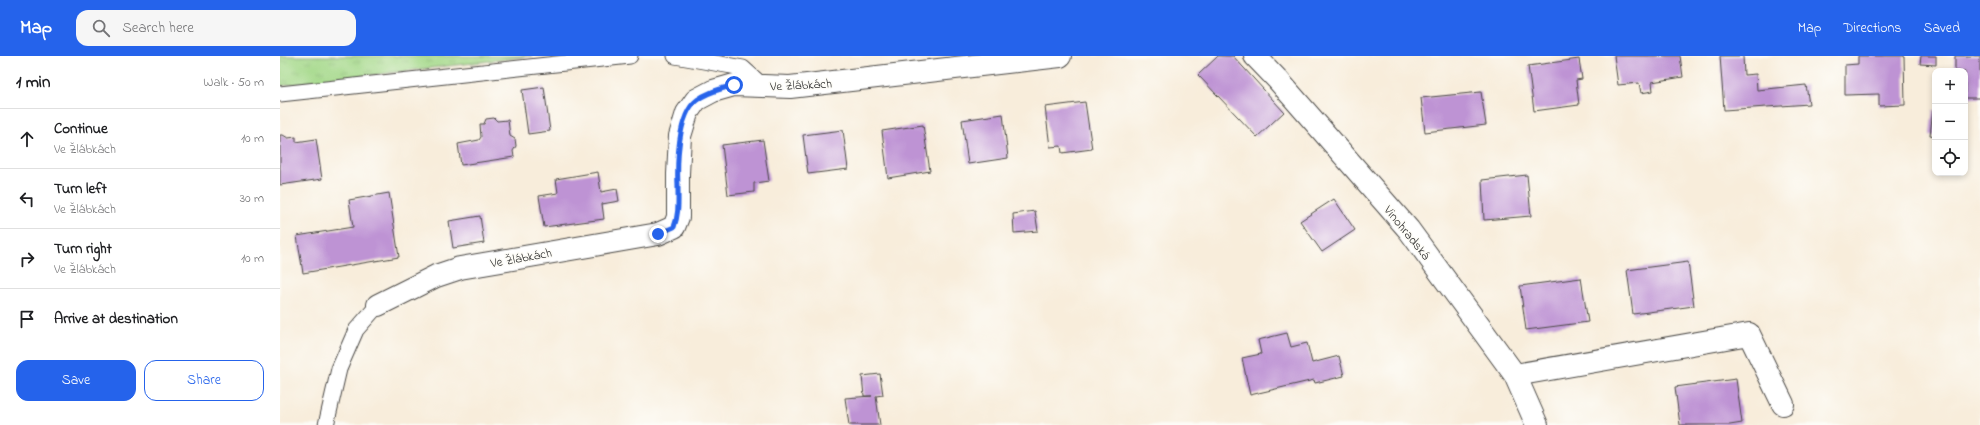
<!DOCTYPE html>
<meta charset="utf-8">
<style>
body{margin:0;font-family:"Indie Flower",sans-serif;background:#f6f6f6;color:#202124}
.controls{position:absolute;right:12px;top:12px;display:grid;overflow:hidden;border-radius:8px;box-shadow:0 2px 6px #0003}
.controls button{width:36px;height:36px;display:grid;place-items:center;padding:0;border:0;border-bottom:1px solid #e0e0e0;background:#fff;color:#202124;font:20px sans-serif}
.stop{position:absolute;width:12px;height:12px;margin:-9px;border:3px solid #2563eb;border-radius:50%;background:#fff}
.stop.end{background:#2563eb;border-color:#fff;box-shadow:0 1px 4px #0008}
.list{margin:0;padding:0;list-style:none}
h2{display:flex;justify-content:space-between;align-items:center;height:52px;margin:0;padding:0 16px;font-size:17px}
h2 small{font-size:13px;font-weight:400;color:#757577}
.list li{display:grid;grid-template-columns:26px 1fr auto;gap:12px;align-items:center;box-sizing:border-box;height:60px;padding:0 16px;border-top:1px solid #e0e0e0}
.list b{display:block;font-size:15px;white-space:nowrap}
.list p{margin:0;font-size:13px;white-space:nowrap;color:#757577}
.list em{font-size:13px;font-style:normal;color:#757577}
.actions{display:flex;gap:8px;padding:12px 16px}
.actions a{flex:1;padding:9px 0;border:1px solid #2563eb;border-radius:12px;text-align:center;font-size:14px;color:#2563eb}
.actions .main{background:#2563eb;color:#fff}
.icon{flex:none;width:22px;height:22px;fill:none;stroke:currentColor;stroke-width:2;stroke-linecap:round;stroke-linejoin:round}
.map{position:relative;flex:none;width:1700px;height:369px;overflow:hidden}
header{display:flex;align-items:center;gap:24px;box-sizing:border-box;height:56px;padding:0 20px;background:#2563eb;color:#fff}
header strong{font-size:19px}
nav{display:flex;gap:22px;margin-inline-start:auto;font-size:14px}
.search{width:280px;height:36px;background:#f6f6f6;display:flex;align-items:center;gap:10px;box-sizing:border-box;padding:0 14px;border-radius:12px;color:#757577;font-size:15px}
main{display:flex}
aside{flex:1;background:#fff}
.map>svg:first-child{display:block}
.grass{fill:url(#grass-tufts);stroke:#67825a}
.building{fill:#be93d4}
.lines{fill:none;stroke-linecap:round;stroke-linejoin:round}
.service-casing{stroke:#4a4845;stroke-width:17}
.minor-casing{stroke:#4a4845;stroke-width:24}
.service{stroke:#fff;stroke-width:15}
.minor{stroke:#fff;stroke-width:22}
.route{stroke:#2563eb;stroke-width:5}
.labels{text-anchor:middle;stroke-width:3;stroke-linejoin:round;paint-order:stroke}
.street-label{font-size:13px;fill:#2b2b2b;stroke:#fdfcf7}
</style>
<header>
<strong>Map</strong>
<div class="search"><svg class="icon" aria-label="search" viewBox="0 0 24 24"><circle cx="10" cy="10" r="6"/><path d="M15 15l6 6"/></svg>Search here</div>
<nav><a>Map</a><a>Directions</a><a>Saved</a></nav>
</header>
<main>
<aside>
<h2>1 min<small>Walk · 50 m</small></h2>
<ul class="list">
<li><svg class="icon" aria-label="ahead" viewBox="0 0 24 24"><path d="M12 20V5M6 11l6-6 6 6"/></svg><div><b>Continue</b><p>Ve Žlábkách</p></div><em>10 m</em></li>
<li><svg class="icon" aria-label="left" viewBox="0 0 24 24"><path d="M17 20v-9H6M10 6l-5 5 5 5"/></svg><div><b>Turn left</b><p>Ve Žlábkách</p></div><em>30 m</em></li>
<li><svg class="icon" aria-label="right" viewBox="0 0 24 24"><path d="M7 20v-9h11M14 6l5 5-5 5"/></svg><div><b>Turn right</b><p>Ve Žlábkách</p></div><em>10 m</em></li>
<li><svg class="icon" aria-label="arrive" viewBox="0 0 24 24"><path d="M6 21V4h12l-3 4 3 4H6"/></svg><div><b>Arrive at destination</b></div></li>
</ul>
<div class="actions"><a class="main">Save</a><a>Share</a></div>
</aside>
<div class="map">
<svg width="1700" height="369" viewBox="0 0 1700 369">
<defs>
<pattern id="grass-tufts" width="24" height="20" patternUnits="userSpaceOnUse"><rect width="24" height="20" fill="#a3d888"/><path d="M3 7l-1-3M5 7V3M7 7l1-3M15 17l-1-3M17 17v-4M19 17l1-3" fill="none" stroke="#8cba76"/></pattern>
</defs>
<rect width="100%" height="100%" fill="#fdfcf7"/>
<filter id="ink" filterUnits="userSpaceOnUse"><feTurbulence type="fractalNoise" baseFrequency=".025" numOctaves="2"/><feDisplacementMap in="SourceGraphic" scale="8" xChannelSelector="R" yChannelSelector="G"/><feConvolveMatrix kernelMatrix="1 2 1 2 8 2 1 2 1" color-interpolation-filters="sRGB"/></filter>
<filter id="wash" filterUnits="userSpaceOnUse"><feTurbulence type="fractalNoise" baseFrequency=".012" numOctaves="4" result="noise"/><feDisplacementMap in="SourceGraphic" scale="16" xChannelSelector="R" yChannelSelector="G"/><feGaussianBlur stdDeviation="0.9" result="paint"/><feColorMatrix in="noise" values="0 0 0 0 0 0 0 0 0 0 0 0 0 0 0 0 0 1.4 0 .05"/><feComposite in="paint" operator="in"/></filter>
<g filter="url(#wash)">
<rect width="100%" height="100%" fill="#f8eddb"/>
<!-- grass -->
<path class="grass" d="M0,0H252L0,30Z"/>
<g id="blocks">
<!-- building -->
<path class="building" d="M938,0H953L1004,56L977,81L918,19Z
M1334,0H1400L1403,21L1372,26L1373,35L1361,37L1359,27L1338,29Z
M1440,0H1463L1464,19L1476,18L1477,34L1526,29L1529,48L1444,54Z
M1578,0H1624L1625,49L1599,50V38L1565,39V9L1578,8Z
M1641,0H1656V9L1640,8Z
M1675,0H1700V42H1685V15H1675Z
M1299,3L1302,23L1296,24L1299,49L1254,55L1248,10Z
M264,31L270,75L248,78L242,34Z
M1201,36L1206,69L1145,76L1141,42Z
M805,46L812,93L782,97L781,90L770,91L765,51Z
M1653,54H1655V80L1650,79Z
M723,58L728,102L688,108L682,64Z
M214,62L217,65L228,64L230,80L235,83L236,90L233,95L234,101L181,109L178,88L199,84L201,81L200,68H204L206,63Z
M643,69L650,115L608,122L602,75Z
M563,74L568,113L528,118L523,79Z
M0,79H3L8,82L16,81V86L36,83L42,123L0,129Z
M483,84L489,125L474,127V136L448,139L442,89Z
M318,116L321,136L337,133L339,145L322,148L324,163L264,171L259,140L278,137L276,123Z
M1247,119L1251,160L1204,164L1202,124Z
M109,137L119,201L23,217L17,180L73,171L69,144Z
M1054,143L1075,174L1042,196L1020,165Z
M755,155L758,175L734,177L733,158Z
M200,160L204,187L173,192L169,165Z
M1408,206L1414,250L1353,258L1347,214Z
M1301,222L1308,266L1246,274L1240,230Z
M1007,277L1011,291L1027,287L1032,307L1059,300L1064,320L1035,327L1034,324L970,339L962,302L981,298L978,284Z
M600,318L603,339L596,340L600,369H569L565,342L592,340H584L582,320Z
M1456,323L1462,367L1450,369H1400L1395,331Z"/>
</g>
</g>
<g filter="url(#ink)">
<use href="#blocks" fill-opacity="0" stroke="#4a4845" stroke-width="1"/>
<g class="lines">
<!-- service casing -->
<g class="service-casing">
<path id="service" d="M395,0L463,12L483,30
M0,38L350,0
M46,369L59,313L76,274L98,249"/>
</g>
<!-- minor casing -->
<g class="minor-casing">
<path id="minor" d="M975,0L998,24L1129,174L1235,319L1257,369
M98,249L156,220L180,212L378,178L394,171L398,161V118L400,80L407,57L416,44L433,35L454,29L510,31L780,0
M1235,319L1469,278L1503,348"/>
</g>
<!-- service -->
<use href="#service" class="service"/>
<!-- minor -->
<use href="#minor" class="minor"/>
</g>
</g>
<g class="lines" filter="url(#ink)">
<!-- route -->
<path class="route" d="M378,178L394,171C399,158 398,146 398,132C397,109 397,59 417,44C427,36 441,33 454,29"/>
</g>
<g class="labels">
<!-- street labels -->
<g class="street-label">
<text transform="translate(521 28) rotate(-3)" y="5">Ve Žlábkách</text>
<text transform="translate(1128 176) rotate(51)" y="5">Vinohradská</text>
<text transform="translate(241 201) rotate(-10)" y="5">Ve Žlábkách</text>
</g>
</g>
</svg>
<div class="controls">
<button>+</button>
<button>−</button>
<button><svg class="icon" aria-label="locate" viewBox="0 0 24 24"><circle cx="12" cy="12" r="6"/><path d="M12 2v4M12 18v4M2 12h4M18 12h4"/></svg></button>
</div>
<div class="stop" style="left:454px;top:29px"></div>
<div class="stop end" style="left:378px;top:178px"></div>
</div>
</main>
